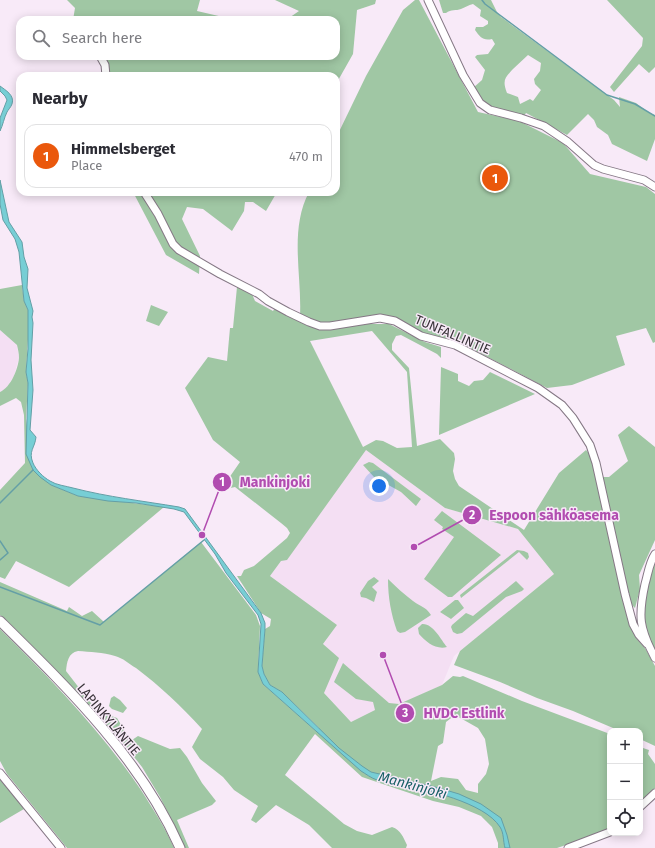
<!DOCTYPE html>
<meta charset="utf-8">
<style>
body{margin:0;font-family:"Fira Sans",sans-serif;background:#f7f7f7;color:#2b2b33}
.controls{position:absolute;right:12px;bottom:12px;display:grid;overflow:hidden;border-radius:8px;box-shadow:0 2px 10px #0003}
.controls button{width:36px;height:36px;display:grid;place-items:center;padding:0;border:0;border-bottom:1px solid #e1e1e2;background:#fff;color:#2b2b33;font:20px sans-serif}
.you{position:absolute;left:379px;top:486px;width:14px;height:14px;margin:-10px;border:3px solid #fff;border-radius:50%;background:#1a73e8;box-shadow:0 0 0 6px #1a73e833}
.badge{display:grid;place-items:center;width:26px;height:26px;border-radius:50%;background:#ea580c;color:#fff;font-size:13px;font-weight:700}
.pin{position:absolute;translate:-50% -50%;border:2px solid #fff;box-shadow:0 1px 4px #0006}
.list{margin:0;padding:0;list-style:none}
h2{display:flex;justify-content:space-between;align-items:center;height:52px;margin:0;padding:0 16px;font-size:17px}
h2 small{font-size:13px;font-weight:400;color:#7c7c81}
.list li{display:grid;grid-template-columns:26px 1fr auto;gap:12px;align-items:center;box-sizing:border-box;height:64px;margin:0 8px 8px;padding:0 8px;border:1px solid #e1e1e2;border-radius:12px}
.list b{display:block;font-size:15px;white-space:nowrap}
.list p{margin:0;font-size:13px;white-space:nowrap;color:#7c7c81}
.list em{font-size:13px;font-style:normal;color:#7c7c81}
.icon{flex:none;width:22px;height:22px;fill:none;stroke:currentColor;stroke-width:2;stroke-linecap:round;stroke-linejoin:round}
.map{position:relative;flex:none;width:655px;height:848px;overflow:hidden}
.search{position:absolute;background:#fff;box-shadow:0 2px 10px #0003;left:16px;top:16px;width:324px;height:44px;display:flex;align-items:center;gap:10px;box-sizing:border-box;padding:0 14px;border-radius:12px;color:#7c7c81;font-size:15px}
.panel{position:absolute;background:#fff;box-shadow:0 2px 10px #0003;left:16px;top:72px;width:324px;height:124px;border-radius:12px}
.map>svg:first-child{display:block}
.built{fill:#f4dff3}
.green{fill:#a0c7a4;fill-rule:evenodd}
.water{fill:#77ced5;stroke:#649fa6}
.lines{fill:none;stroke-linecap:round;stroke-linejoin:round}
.stream{stroke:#649fa6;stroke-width:1.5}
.minor-casing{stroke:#857885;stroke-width:9}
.major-casing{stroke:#857885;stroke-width:11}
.minor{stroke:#fff;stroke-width:7}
.major{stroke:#fff;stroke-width:9}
.labels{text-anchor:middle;stroke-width:3;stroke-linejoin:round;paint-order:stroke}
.street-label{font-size:13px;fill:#383238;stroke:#f8eaf8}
.water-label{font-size:14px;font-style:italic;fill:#196167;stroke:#f8eaf8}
.leader{fill:none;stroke:#b14cb0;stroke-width:1.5}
.callout-dot{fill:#b14cb0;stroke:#f8eaf8;stroke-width:1.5}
.mark-label{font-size:12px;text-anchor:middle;font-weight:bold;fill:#fff}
.callout-label{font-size:14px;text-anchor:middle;font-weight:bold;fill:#b14cb0;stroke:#f8eaf8;stroke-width:3;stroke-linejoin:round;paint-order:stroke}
</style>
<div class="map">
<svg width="655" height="848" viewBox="0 0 655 848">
<rect width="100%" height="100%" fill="#f8eaf8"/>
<!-- built -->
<path class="built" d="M0,330L17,345L19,358L14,376L5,390L0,392Z
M366,450L445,508L518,529L554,574L454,656L442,685L399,705L389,703L351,722L304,671L337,625L270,576L281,561L287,559Z"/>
<!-- green -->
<path class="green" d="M67,0H200L197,11L236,20H73L75,8Z
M275,0H376L375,4L357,10L353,54L336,84V76H106L100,56H336V20H286L299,11Z
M415,0H419L478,112L519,121L563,143L590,174L646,187L655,194V342L653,343L646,328L616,336L625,365L572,385L547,388L459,342L421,333L392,318L380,314L328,325L300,316C302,275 289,230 309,192H336V138L366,76L403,10Z
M439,0H491L497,12L501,17L614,100L620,107L619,97L636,103L648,112L655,115V139L647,161L612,144L608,135L597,127L594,120L588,114L567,135L526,113L524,116L487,106L473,88L482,80L485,70L475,57L477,55L488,54L495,44L492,39C483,41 480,37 475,30L476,27H483L488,24V21L480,16L481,10L473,4C468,5 466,7 461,9C456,11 451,9 446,13H443ZM528,55L541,63L540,71L534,79L535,84L541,90L533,101L530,99L520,104L518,97L507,93C502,80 505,78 513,69C518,64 523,60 528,55Z
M607,0H655V67L649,73L639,64L614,92L610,87L642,46L643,38Z
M133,192H277L266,211L253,202H245L244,211L232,231L203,209L187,207L182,219L200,256L199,274L166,255Z
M22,285L24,301L28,310L29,323L26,372L28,383L26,419L33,470L51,485L78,496L164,507L69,587L16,561L5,579L0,577V490L25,463L24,415L21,402L16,398L0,406V392C11,387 18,369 19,358C19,354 18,349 17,345L0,330V289Z
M242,286L252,294L255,301L273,311L275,308L330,329L367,324H389L425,342L441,347V358L437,354L401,335L396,336L392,344V350L409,368L417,446L440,439L454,453L455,459L453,471L455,479L459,486L524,530L559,473L586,450L591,455L629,623L636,638L645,648L655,666V746L640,739V731H620L573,711L537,698L500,682L454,665L460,651L554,574L518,529L445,508L366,450L287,560L281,561L270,576L337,625L323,644L339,658L324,693L351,722L375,710L373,702L356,699L334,682L343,663L389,703L399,704L442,685L453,676L460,677L463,676L522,701L610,734V828L605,832L557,848H498V843L492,827L481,816L459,807L433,801L362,777L315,734L285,775L331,813L344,824L357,831L372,835L392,827C401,830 403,837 407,845L406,848H332L309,825L276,805L256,823L251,820L258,806L234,790L223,777L200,759L192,747L202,729C182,707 160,686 136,668C129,664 123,658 115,656C103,652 90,652 78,651C68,653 67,662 66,671L90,702L103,713L117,718L126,733L132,740L138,736L170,749L180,748L187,757L202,783L216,801L212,805L177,820L189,848H185L160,797L142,767L120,739L43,657L0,615V582L67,611L69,607L82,616L92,611L104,622L201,542L256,615L260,626L258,672L263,684L316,731L319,728L282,692L270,685L264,674L262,666L265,629L270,626L271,619L261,613L237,576H241L244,570L254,566L287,538L290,533L287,528L281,523L235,487L226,489L222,488L240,462L213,440L185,388L208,357L227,361L230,328H233L237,287ZM372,331L407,372L412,447L397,448L383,441L376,440L363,447L310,341ZM455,715L478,728L485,739L489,764L486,774L478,784V793L466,790L458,779L441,777L431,781L438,746L443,743L446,722Z
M151,305L168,312L159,326L146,321Z
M441,367L458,374V381L469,386L474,381L483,380L490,372L535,394L439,435Z
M629,426L655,447V540L639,575L640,589L635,608L630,603L602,477H609L628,461L618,435Z
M369,462L373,463L421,499L416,506L401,492L374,477L363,465Z
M442,511L501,555L452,597H448L424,579L454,537L442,529L443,527L434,520Z
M517,550L524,551L528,553L529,557L527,560L519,552L461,598L460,595Z
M655,561V652C651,644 642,622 642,613C644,596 649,577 655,561Z
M374,577L379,581L372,587L377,592L374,602L366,598L361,597L360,593L368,581Z
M388,579C396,587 404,594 413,601C421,607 425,606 431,615L405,632L400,633L397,631C391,614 388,598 388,579Z
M516,581L524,589L522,591L506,597L462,633L457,634L453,632L451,627L452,625L466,613L473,616Z
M455,600H458L464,608L451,619L440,612Z
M422,624C433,623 441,640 447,647C436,650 426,642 419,634L418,628Z
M0,629C51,679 101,731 141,790C153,809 165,827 174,848H67L7,774L0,761Z
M114,696L120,700L127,708L123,713L112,709L109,706L111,698Z
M640,747L649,750L648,754L655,764V788L640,803Z
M0,776L24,809L0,823Z"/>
<!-- water -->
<path class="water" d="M0,86C5,90 15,95 12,104C11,107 8,110 7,112C4,118 3,125 0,131V118L7,100L5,96L0,91Z
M0,180L9,222L22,242L24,257L28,269L27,288L33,311L32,317L33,323L31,360L33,390L30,430L36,437C35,448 28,451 33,463C36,470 43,477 50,481C56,485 66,486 73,488C108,497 143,501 179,507L185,509L261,613L265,623V629L262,666L264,674L270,685L282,692L339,748L362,766L371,772L439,788L459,794L481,804L501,818L507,835L510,848H505C503,841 504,833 500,827C484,802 426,790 398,783C391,782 383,783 377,780C371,778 366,774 361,771L263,684L258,672L261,624L258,615L226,573L215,554L184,512L174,509L136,503L108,501L78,496L51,485L40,477L33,470L26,454L28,383L26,372L28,349V310L24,301L19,252L15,239L3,220L0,204Z"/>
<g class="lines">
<!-- stream -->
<path class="stream" d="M482,0L485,4L607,95L635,104L655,116
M0,503L33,470
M0,541L8,553L0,560
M0,587L100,625L204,540"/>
<!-- minor casing -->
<g class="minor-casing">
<path id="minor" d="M428,0L463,75L480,103L490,110L521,118L544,126L568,142L594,165L603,169L644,180L655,187
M100,56L105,65L106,76
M144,192L158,214L173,244L179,250L220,274L259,294L268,301L288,312L309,322L320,326H330L380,318L395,321L421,336L455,345L538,388L562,405L573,418L590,445L596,463L625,594L633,624L639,635L647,644
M655,554C649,563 648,574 645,584C638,616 639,628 655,658
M0,773L61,848
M640,807L655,793
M568,848L610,832"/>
</g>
<!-- major casing -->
<g class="major-casing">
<path id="major" d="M0,621C68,688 141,759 180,848"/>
</g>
<!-- minor -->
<use href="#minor" class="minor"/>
<!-- major -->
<use href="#major" class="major"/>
</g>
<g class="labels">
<!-- street labels -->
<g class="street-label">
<text transform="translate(453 334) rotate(23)" y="5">TUNFALLINTIE</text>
<text transform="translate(109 719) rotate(50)" y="5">LAPINKYLÄNTIE</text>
</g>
<!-- water labels -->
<g class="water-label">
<text transform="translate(413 785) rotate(15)" y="5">Mankinjoki</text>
</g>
</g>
<!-- callouts -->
<path class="leader" d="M202 535L222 482M414 547L472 515M383 655L405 713"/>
<g class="callout-dot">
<circle cx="202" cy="535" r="4"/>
<circle cx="414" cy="547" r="4"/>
<circle cx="383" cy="655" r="4"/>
<circle cx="222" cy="482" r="10"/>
<circle cx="472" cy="515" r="10"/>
<circle cx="405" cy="713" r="10"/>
</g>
<g class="mark-label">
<text x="222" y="486">1</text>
<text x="472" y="519">2</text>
<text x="405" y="717">3</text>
</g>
<g class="callout-label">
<text x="275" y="487">Mankinjoki</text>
<text x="554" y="520">Espoon sähköasema</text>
<text x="464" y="718">HVDC Estlink</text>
</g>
</svg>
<div class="controls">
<button>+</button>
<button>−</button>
<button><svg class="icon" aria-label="locate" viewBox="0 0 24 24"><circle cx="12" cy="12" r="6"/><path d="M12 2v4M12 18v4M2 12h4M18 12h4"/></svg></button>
</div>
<div class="you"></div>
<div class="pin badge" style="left:495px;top:178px">1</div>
<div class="search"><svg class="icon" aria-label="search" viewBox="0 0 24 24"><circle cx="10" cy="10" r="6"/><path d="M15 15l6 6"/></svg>Search here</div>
<section class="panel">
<h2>Nearby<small></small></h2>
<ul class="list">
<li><span class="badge">1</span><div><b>Himmelsberget</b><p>Place</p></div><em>470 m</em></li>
</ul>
</section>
</div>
